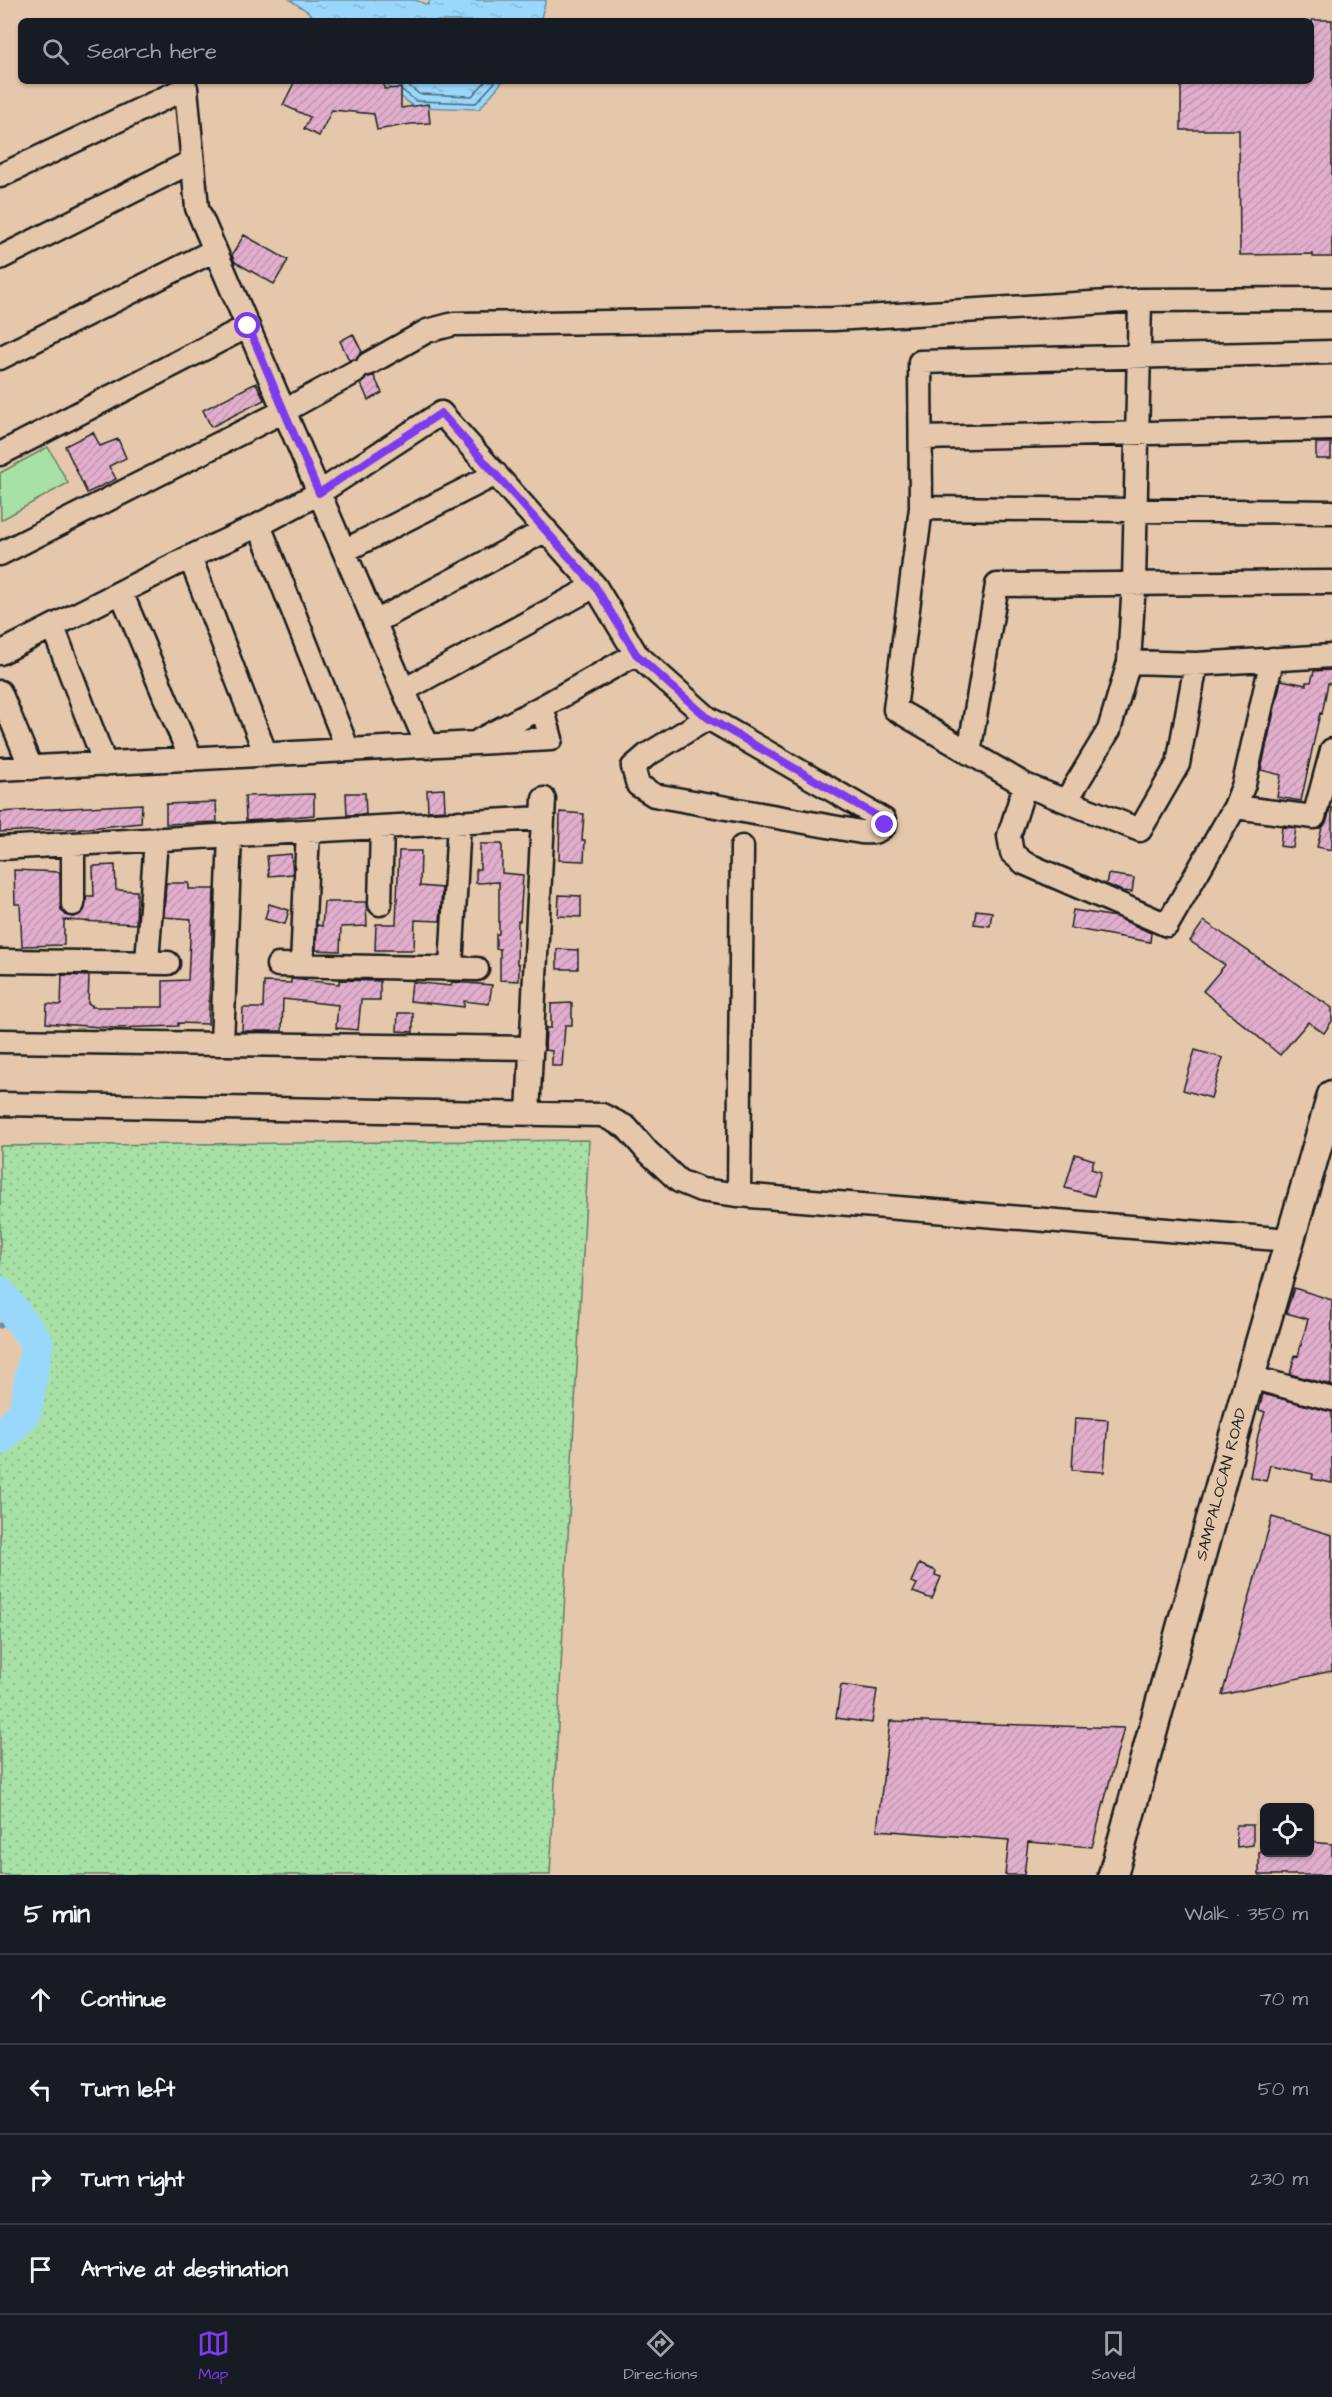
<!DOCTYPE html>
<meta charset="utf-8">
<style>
body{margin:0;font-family:"Architects Daughter",sans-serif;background:#242831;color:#f1f3f6}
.controls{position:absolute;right:18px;bottom:18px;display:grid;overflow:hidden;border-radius:9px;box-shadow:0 2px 4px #0004}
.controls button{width:54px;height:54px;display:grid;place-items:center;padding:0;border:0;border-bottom:2px solid #363941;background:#171b24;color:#f1f3f6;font:30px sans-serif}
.stop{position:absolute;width:18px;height:18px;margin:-14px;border:4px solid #7c3aed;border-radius:50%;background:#fff}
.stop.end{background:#7c3aed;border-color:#fff;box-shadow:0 2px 6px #0008}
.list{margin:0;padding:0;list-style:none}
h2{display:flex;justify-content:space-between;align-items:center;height:78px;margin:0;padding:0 24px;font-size:26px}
h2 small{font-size:20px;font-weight:400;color:#9ea1a6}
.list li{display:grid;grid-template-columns:39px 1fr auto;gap:18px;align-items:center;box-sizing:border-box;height:90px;padding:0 24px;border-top:2px solid #363941}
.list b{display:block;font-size:22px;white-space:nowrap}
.list em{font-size:20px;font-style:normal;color:#9ea1a6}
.icon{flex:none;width:33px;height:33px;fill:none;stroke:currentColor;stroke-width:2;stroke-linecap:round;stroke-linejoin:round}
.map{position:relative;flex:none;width:1332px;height:1875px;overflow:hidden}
.search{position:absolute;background:#171b24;box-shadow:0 2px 4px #0004;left:18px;right:18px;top:18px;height:66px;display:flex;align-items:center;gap:15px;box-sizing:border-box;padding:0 21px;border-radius:9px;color:#9ea1a6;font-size:22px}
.sheet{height:438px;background:#171b24}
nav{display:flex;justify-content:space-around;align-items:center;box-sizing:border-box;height:84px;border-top:2px solid #363941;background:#171b24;font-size:16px;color:#9ea1a6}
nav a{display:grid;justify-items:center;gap:3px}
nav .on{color:#7c3aed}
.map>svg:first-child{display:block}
.grass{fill:url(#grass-dots);stroke:#627e61;stroke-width:1.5}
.green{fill:#a7e1a6;stroke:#627e61;stroke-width:1.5}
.water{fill:url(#water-ripples);stroke:#688da2;stroke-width:1.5}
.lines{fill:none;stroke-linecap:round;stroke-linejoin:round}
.shore{stroke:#4e6775;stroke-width:1.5}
.stream{stroke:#688da2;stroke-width:5}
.river{stroke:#9ad8fb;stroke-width:33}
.building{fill:url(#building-hatch);stroke:#1c1c1c;stroke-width:1.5}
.minor-casing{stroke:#1c1c1c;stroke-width:27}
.major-casing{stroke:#1c1c1c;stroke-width:33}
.minor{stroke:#e5c8ac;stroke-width:22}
.major{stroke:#e5c8ac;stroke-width:28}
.route{stroke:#7c3aed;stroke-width:8}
.labels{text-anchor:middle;stroke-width:4.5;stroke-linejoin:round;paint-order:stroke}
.street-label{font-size:16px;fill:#1c1c1c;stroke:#e5c8ac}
</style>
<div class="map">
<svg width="1332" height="1875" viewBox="0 0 1332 1875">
<defs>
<pattern id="grass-dots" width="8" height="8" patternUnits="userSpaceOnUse" patternTransform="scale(1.5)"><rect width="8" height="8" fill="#a7e1a6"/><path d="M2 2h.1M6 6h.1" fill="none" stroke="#8fc08e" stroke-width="1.8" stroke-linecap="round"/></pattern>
<pattern id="water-ripples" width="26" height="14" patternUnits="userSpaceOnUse" patternTransform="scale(1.5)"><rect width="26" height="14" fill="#9ad8fb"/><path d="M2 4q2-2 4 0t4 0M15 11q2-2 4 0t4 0" fill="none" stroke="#84b9d7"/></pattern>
<pattern id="building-hatch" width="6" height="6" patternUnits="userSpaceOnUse" patternTransform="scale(1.5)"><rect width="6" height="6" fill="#e1afcd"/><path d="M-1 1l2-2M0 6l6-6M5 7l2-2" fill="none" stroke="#c096af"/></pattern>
</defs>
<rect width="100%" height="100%" fill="#e5c8ac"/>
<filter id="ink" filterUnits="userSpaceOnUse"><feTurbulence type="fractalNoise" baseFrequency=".0167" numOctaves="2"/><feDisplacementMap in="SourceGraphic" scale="12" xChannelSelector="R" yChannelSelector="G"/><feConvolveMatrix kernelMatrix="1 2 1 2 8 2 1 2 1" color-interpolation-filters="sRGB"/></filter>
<g filter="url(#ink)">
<!-- grass -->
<path class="grass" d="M589,1140L550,1875H0V1439L25,1412L37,1343L0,1293V1146Z"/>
<!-- green -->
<path class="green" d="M48,447L68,483L1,520L0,473Z"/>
<!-- water -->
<path class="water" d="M290,0H415L428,5L430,0H546L540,21H318L307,11Z
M382,81H503L479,109L414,107Z"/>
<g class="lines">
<!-- shore -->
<path class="shore" d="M403,81L419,94L472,96L486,81
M402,90L416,101L476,103L496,81"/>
<!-- stream -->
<path class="stream" d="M0,1326L14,1312"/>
<!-- river -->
<path class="river" d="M0,1293L37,1343L25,1412L0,1439"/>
</g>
<!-- building -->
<path class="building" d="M1312,20H1332V257H1313V254L1240,255L1239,130H1181V81H1312Z
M295,81H384V89L401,88V108L428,104L430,123L411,124L377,130L374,114L332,110L319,136L304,129L310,117L283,105Z
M244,235L288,260L274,284L235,262L232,255Z
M353,334L362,352L356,359L349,360L340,341Z
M374,376L382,393L368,400L361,384L367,377Z
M256,383L264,400L211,427L203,410Z
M93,432L100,446L118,439L126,458L109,466L116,479L87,493L65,446Z
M1316,443H1331V459H1316Z
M1332,670V684L1328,683L1322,714L1320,713L1301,801L1277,797L1281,775L1261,770L1281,680L1306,685V682H1311L1314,671Z
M444,789L445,810L428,811L427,790Z
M346,793H365L366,814L347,815Z
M314,794V815L246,821L245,796Z
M216,802L217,822L166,824V804Z
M142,804L141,823L89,828L0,832V812Z
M1330,808H1332V850L1317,847L1322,828L1327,821Z
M560,812L584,814L582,840H585L584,861L559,860Z
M1282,827L1296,828L1293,848L1280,846Z
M480,844H502V873L523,875L520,921H518L517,964H519V981L500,980V949H496V934H499V882L476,883V869H480Z
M399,851H421L420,886L442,888L440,921L415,920L414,950H375L376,924H396Z
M291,854L293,874L269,876L267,856Z
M115,865L116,890L137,891L136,924L64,920V945L22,946L20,904H15L14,870L60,872L61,910L67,916L74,917L84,911L87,896H94L93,866Z
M1108,874L1134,878L1132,892L1122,891L1106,884Z
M166,883H189V889H214L208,1024L178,1023V1026L114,1028L46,1023L47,1004L61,1005L62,975L89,976L88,1004L92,1005V1007H163V981L188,980L191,919L164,917Z
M559,895L581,896V917L558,916Z
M324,902H366L367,926L341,927L340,951L316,950L317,925L322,926Z
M269,904L289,910L285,924L265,919Z
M976,910L992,912L990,926L974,924Z
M1073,910L1116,917L1151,933L1150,942L1070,928Z
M1204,921L1332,1008V1021L1324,1033L1308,1022L1280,1055L1203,991L1225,965L1190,941Z
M557,949L578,950V969H557Z
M291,979L339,984V980L380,981V1000H361L358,1030L336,1028L338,1005L283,999L282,1031H242L243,1008H263L264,982L291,983Z
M412,982L451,986L452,982L492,985L489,1004L464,1001V1007L410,1001Z
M572,1003V1025H565L562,1066H552V1051L545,1050L546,1028H551V1004Z
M398,1013H413V1032L397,1031Z
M1195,1050L1223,1058L1211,1098L1183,1090Z
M1075,1154L1094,1160L1091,1169L1101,1172L1094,1196L1065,1188Z
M1294,1288L1332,1300L1331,1385L1290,1374L1295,1355L1298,1356L1308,1319L1286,1313Z
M1263,1394L1332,1412V1483L1312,1479L1313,1474L1270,1465L1266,1481L1250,1477L1258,1435L1265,1412L1259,1410Z
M1075,1418L1108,1420L1104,1472L1072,1470Z
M1272,1517L1332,1535V1671L1222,1695Z
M919,1564L936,1571L935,1575L941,1577L932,1599L913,1592L917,1584L911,1582Z
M841,1685L877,1690L872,1723L836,1718Z
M890,1721L1124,1728L1092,1847L1028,1842L1024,1875H1005L1009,1840L877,1830Z
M1236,1825H1253V1845L1237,1847Z
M1310,1842L1332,1844V1875H1259V1852H1310Z"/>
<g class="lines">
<!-- minor casing -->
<g class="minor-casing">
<path id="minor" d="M0,176L186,88L197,208L428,747
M0,258L191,162
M0,358L215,250
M368,364L427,331L454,324L834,319L1140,300L1332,299
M921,438L1332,429
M0,454L248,326
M921,508L1332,512
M259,525L348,750
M344,551L496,474
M0,554L284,411L355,372
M190,557L266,755
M121,592L191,759
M375,622L546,530
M53,627L105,764
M0,653L190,557L259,525L319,493L441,413L595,586L636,654L708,718L884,820L885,825C877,833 872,833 861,832L654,795L638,785L633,767L647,755L708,718
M1129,662L1196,664L1332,656
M1196,664L1178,764L1140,830L1025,785L895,709L921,508L920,362L1332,352
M404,690L595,586
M0,692L31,768
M480,740L542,707L636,654
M969,753L997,585L1332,582
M0,769L551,739L542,707
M1025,785L1009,836L1012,853L1024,863L1167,925L1235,807L1244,784L1272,659
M1066,801L1109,730L1129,662L1134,583L1140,300
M1235,807L1314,817L1332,750
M0,848L543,818
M73,904V844
M380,904L382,827
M0,961L168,963
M147,962L156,839
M278,965L477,969
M302,965L308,831
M451,968L459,822
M0,1041L532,1048
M222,1044L230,835
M0,1104L602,1115L626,1127L647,1151L679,1181L701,1190L739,1195L1290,1240
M528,1113L544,799
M739,1195L742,847
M1250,1377L1332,1399"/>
</g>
<!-- major casing -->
<g class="major-casing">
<path id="major" d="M1113,1875L1250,1377L1332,1095"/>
</g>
<!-- minor -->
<use href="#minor" class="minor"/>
<!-- major -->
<use href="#major" class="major"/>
</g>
</g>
<g class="lines" filter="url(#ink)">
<!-- route -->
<path class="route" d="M248,326L319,493L441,413L595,586L636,654L669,684L708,718L884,820L885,825"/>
</g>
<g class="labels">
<!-- street labels -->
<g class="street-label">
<text transform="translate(1220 1484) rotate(-75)" y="6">SAMPALOCAN ROAD</text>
</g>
</g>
</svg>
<div class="controls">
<button><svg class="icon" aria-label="locate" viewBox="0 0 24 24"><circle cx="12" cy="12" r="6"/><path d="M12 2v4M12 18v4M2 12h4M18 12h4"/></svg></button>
</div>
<div class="stop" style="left:248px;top:326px"></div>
<div class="stop end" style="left:885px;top:825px"></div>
<div class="search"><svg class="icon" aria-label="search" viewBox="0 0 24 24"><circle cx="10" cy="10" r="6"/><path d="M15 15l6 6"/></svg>Search here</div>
</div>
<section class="sheet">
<h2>5 min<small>Walk · 350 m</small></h2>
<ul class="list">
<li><svg class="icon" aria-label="ahead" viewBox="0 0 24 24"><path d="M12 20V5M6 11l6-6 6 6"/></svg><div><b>Continue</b></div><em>70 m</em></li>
<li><svg class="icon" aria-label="left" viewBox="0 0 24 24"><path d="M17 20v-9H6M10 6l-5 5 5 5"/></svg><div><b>Turn left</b></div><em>50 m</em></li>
<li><svg class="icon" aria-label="right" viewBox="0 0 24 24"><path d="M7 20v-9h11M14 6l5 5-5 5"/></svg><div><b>Turn right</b></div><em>230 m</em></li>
<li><svg class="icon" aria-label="arrive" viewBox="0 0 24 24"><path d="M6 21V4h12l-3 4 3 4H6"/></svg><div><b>Arrive at destination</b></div></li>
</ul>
</section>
<nav>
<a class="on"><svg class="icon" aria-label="map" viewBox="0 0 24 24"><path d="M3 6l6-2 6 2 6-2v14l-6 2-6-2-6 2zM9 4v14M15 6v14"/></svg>Map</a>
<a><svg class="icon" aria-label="directions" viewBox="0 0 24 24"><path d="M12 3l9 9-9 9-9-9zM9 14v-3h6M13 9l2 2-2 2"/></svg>Directions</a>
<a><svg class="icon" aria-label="saved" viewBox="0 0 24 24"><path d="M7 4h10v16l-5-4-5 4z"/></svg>Saved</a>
</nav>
